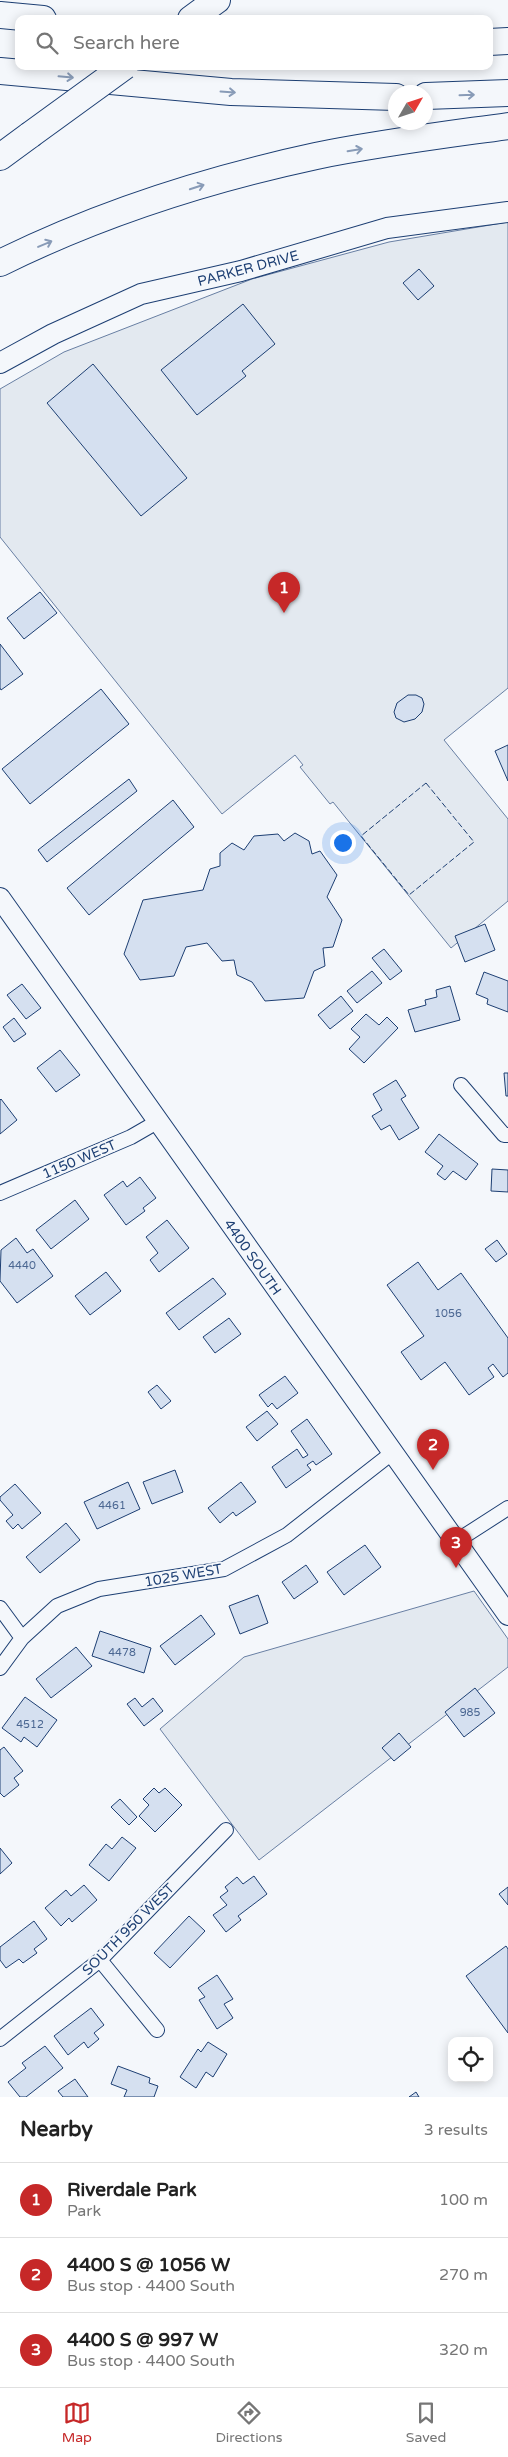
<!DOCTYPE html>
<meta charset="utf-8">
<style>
body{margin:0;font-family:"Varela Round",sans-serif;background:#f2f2f2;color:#222}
.controls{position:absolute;right:15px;bottom:15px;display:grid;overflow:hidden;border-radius:10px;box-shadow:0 2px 12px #0003}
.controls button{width:45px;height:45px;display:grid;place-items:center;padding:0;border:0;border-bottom:1px solid #e0e0e0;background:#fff;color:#222;font:25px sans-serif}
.compass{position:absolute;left:388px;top:85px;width:45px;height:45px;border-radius:50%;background:#fff;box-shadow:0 2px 12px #0003;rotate:51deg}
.you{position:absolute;left:342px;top:842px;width:18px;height:18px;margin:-12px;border:4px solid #fff;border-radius:50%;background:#1a73e8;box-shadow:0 0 0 8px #1a73e833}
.badge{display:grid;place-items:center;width:32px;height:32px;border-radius:50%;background:#c62828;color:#fff;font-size:16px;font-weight:700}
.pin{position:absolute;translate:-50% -41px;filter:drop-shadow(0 1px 2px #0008)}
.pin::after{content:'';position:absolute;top:26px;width:18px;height:15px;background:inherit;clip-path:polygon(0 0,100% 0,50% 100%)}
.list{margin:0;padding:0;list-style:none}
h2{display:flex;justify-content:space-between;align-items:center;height:65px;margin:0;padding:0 20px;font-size:21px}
h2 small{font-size:16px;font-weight:400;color:#767676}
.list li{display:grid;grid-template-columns:32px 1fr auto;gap:15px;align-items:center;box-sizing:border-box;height:75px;padding:0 20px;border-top:1px solid #e0e0e0}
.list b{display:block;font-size:19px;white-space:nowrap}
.list p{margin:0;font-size:16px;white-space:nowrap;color:#767676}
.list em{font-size:16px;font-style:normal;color:#767676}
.icon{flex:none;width:28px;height:28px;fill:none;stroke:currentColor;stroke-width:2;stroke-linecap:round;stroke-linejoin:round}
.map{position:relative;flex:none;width:508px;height:2097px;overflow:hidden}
.search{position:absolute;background:#fff;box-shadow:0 2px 12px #0003;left:15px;right:15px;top:15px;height:55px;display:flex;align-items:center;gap:12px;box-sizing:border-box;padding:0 18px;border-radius:10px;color:#767676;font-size:19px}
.sheet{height:290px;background:#fff}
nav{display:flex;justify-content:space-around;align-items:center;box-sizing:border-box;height:70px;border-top:1px solid #e0e0e0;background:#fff;font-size:14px;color:#767676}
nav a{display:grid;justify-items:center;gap:2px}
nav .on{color:#c62828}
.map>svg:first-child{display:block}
.green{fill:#e3e9f0;stroke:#687fa3}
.building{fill:#d5e0f0;stroke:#1d3f73}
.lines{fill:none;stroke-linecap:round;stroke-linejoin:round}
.street-casing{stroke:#1d3f73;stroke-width:16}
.secondary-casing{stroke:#1d3f73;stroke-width:22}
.highway-casing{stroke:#1d3f73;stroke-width:28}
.street{stroke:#f4f7fb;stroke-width:14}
.secondary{stroke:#f4f7fb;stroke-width:20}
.highway{stroke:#f4f7fb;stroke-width:26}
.highway-bridge-casing{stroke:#1d3f73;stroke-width:28;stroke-linecap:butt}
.highway-bridge{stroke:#f4f7fb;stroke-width:26}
.fence{stroke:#1d3f73;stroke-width:1;stroke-dasharray:6 2.5;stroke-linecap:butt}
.oneway{stroke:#889bb7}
.labels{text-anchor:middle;stroke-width:4;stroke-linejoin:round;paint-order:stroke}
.number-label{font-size:11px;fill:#4b6792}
.street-label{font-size:14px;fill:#1d3f73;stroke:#f4f7fb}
</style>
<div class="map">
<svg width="508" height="2097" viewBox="0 0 508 2097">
<rect width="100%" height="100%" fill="#f4f7fb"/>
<!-- green -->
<path class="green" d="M508,222V688L444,740L508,819V901L451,948L333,802L330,804L300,767L303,765L295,755L222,814L0,537V389L64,352L252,279L389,242Z
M474,1591L508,1639V1667L259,1860L160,1729L244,1657Z"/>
<!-- building -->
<path class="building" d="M419,269L434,286L418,300L403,283Z
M243,304L275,344L242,371L246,376L197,415L161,370Z
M93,364L187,478L141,516L47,403Z
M40,592L57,613L24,639L7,618Z
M0,644L23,674L1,690L0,688Z
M101,689L129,724L30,804L2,769Z
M408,695H416L422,698L424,704L422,712L415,719L404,722L396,718L394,712L397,703Z
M508,745V781L495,751Z
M129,779L137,791L47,862L38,850Z
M173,800L194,827L89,915L67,888Z
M295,833L309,841L312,854L320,851L337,875L327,897L342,920L333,947L323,948L325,966L314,971L304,998L265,1001L252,982L237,975L234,960L222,961L207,943L186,947L174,976L140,980L124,954L143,900L203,890L210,869L220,866V853L232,843L244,850L254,836L278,834L284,841Z
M485,924L495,950L465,962L455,936Z
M384,949L402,971L390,980L372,958Z
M372,971L382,983L357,1003L347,991Z
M484,972L508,981V1012L487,1004L488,999L476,994Z
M22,984L41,1008L26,1019L7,995Z
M450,986L460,1020L415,1032L408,1010L426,1005L425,1000L437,997L436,990Z
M341,996L353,1011L330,1029L318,1015Z
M366,1014L379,1025L387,1017L398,1028L364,1063L349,1049L360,1037L351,1029Z
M14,1018L26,1034L14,1042L3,1027Z
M60,1050L80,1075L56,1092L37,1068Z
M504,1073H508V1096H506Z
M396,1080L406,1096L401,1099L419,1128L399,1140L390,1125L381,1130L372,1116L382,1110L373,1094Z
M1,1099L17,1120L0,1134V1100Z
M439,1134L478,1164L466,1180L453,1171L445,1180L437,1174L443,1166L425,1152Z
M492,1169L508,1170V1192L491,1191Z
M140,1177L156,1198L143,1208L145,1211L126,1225L104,1195L123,1181L127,1187Z
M75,1200L89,1219L51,1249L36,1230Z
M167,1220L189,1248L159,1272L150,1260L158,1253L146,1237Z
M16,1238L27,1253L33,1249L53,1276L17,1303L0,1281L1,1250Z
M497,1240L507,1254L496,1262L485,1249Z
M418,1262L438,1290L461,1273L508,1338V1373L503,1377L493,1364L488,1368L494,1377L469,1395L445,1362L421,1380L401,1352L424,1336L387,1285Z
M106,1272L121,1291L90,1315L75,1296Z
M213,1278L226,1294L179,1330L166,1313Z
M229,1318L241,1334L215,1353L203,1337Z
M285,1376L298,1393L277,1409L272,1403L268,1407L259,1395Z
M157,1385L171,1401L161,1409L148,1392Z
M267,1411L278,1424L257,1441L246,1427Z
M307,1419L332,1454L316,1465L313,1461L307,1465L311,1470L286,1488L272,1467L297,1449L303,1458L308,1455L291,1431Z
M175,1470L183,1492L152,1504L143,1482Z
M128,1482L140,1509L97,1529L84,1502Z
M241,1482L256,1502L236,1516L233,1512L220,1523L208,1508Z
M15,1484L41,1513L22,1529L18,1524L13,1529L6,1521L13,1515L0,1500V1497Z
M66,1523L80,1540L40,1573L26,1557Z
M365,1545L381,1567L344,1595L327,1572Z
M306,1565L318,1582L294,1599L282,1582Z
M258,1595L268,1623L240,1634L229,1606Z
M201,1615L215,1634L175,1665L160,1646Z
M100,1631L151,1648L144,1673L92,1656Z
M76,1647L92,1666L51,1698L36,1679Z
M475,1688L495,1713L464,1737L445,1712Z
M25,1697L57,1720L37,1747L24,1737L21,1742L2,1728Z
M135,1698L142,1707L153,1698L163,1711L144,1726L127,1704Z
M399,1733L411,1747L394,1761L382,1748Z
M4,1747L23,1771L14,1778L19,1785L4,1797L0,1793V1750Z
M154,1788L159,1793L165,1788L182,1805L155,1832L139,1816L149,1805L143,1799Z
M120,1799L137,1817L129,1825L111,1807Z
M122,1837L136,1848L109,1881L89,1865L106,1844L112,1849Z
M0,1848L12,1863L0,1874Z
M254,1876L267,1894L238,1916L241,1920L226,1932L213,1915L227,1905L220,1897L228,1891L225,1887L237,1877L243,1884Z
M84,1885L97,1900L72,1922L69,1918L61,1926L45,1908L66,1890L71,1896Z
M508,1887V1905L499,1894Z
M189,1916L205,1931L170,1968L154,1953Z
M34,1921L47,1939L34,1949L37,1953L23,1963L19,1959L6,1968L0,1960V1947Z
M506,1946L508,1949V2033L466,1976Z
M217,1975L233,1999L224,2004L233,2018L217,2029L199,2000L205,1997L198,1988Z
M91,2008L104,2025L94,2033L99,2039L88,2048L84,2042L68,2055L54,2036Z
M208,2042L227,2054L213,2077L206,2072L196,2088L180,2077L198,2049L201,2052Z
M45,2046L63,2068L26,2097H20L8,2082L26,2068L22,2063Z
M118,2066L150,2078L149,2083L158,2086L154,2097H124L127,2090L111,2084Z
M75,2079L88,2097H63L58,2091Z
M416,2092L419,2097H409Z"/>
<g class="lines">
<!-- street casing -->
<g class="street-casing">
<path id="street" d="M461,1085L504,1135H508
M0,1193L131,1137L157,1122
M455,1542L508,1508
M0,1608L22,1638
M0,1668L22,1638L57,1606L99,1589L224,1569L287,1535L392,1453
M100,1960L157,2030
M0,2039L100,1960L226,1830"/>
</g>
<!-- secondary casing -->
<g class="secondary-casing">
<path id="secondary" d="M0,363L53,334L141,294L241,271L387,228L508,212
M0,898L508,1615"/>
</g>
<!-- highway casing -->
<g class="highway-casing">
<path id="highway" d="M0,15L43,19
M191,19L217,0
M489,42L508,41
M0,71L231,92L396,97
M426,96L508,93
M0,157L30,135
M0,263C99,214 209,179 316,156C379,143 444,135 508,126"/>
</g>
<!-- street -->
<use href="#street" class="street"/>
<!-- secondary -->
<use href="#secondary" class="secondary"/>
<!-- highway -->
<use href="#highway" class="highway"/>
<!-- highway-bridge casing -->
<g class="highway-bridge-casing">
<path id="highway-bridge" d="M30,135L125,66"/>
</g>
<!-- highway-bridge -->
<use href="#highway-bridge" class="highway-bridge"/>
<!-- fence -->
<path class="fence" d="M426,783L474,842L409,895L361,836Z"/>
</g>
<!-- one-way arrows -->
<defs><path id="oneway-shaft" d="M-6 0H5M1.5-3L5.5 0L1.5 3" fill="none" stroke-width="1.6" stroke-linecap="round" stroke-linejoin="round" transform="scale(1.25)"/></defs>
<g class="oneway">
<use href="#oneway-shaft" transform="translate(66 77) rotate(5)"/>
<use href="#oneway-shaft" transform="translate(228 92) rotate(4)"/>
<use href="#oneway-shaft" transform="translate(467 95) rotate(-2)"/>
<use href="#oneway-shaft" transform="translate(355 150) rotate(-9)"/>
<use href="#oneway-shaft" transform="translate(197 187) rotate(-18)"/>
<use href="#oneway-shaft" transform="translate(45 244) rotate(-23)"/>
</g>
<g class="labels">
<!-- number labels -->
<g class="number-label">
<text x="22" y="1269">4440</text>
<text x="448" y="1317">1056</text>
<text x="112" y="1509">4461</text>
<text x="122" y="1656">4478</text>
<text x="470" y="1716">985</text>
<text x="30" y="1728">4512</text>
</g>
<!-- street labels -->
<g class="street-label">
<text transform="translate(248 268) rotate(-15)" y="5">PARKER DRIVE</text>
<text transform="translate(79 1159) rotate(-23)" y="5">1150 WEST</text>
<text transform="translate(253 1257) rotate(55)" y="5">4400 SOUTH</text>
<text transform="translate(183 1575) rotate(-10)" y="5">1025 WEST</text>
<text transform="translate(128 1929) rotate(-45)" y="5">SOUTH 950 WEST</text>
</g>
</g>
</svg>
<div class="controls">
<button><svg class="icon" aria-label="locate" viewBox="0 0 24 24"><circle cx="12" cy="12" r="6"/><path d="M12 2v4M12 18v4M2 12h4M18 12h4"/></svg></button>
</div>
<svg class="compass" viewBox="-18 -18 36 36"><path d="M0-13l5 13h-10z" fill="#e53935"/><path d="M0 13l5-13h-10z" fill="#767676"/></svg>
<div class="you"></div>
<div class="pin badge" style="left:284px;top:613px">1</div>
<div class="pin badge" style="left:433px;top:1470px">2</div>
<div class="pin badge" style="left:456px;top:1568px">3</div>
<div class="search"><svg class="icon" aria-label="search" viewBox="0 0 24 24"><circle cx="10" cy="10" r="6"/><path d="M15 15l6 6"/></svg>Search here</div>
</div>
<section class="sheet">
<h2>Nearby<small>3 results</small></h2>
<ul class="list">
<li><span class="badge">1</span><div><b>Riverdale Park</b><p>Park</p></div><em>100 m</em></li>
<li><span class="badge">2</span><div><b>4400 S @ 1056 W</b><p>Bus stop · 4400 South</p></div><em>270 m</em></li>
<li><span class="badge">3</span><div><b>4400 S @ 997 W</b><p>Bus stop · 4400 South</p></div><em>320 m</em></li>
</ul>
</section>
<nav>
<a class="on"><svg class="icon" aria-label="map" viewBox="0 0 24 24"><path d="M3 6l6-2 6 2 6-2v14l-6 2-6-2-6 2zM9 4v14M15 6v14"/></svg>Map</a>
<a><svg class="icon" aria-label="directions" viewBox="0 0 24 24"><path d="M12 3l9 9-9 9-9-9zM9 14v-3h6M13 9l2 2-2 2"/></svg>Directions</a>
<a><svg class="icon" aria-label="saved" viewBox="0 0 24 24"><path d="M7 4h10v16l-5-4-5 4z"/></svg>Saved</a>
</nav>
